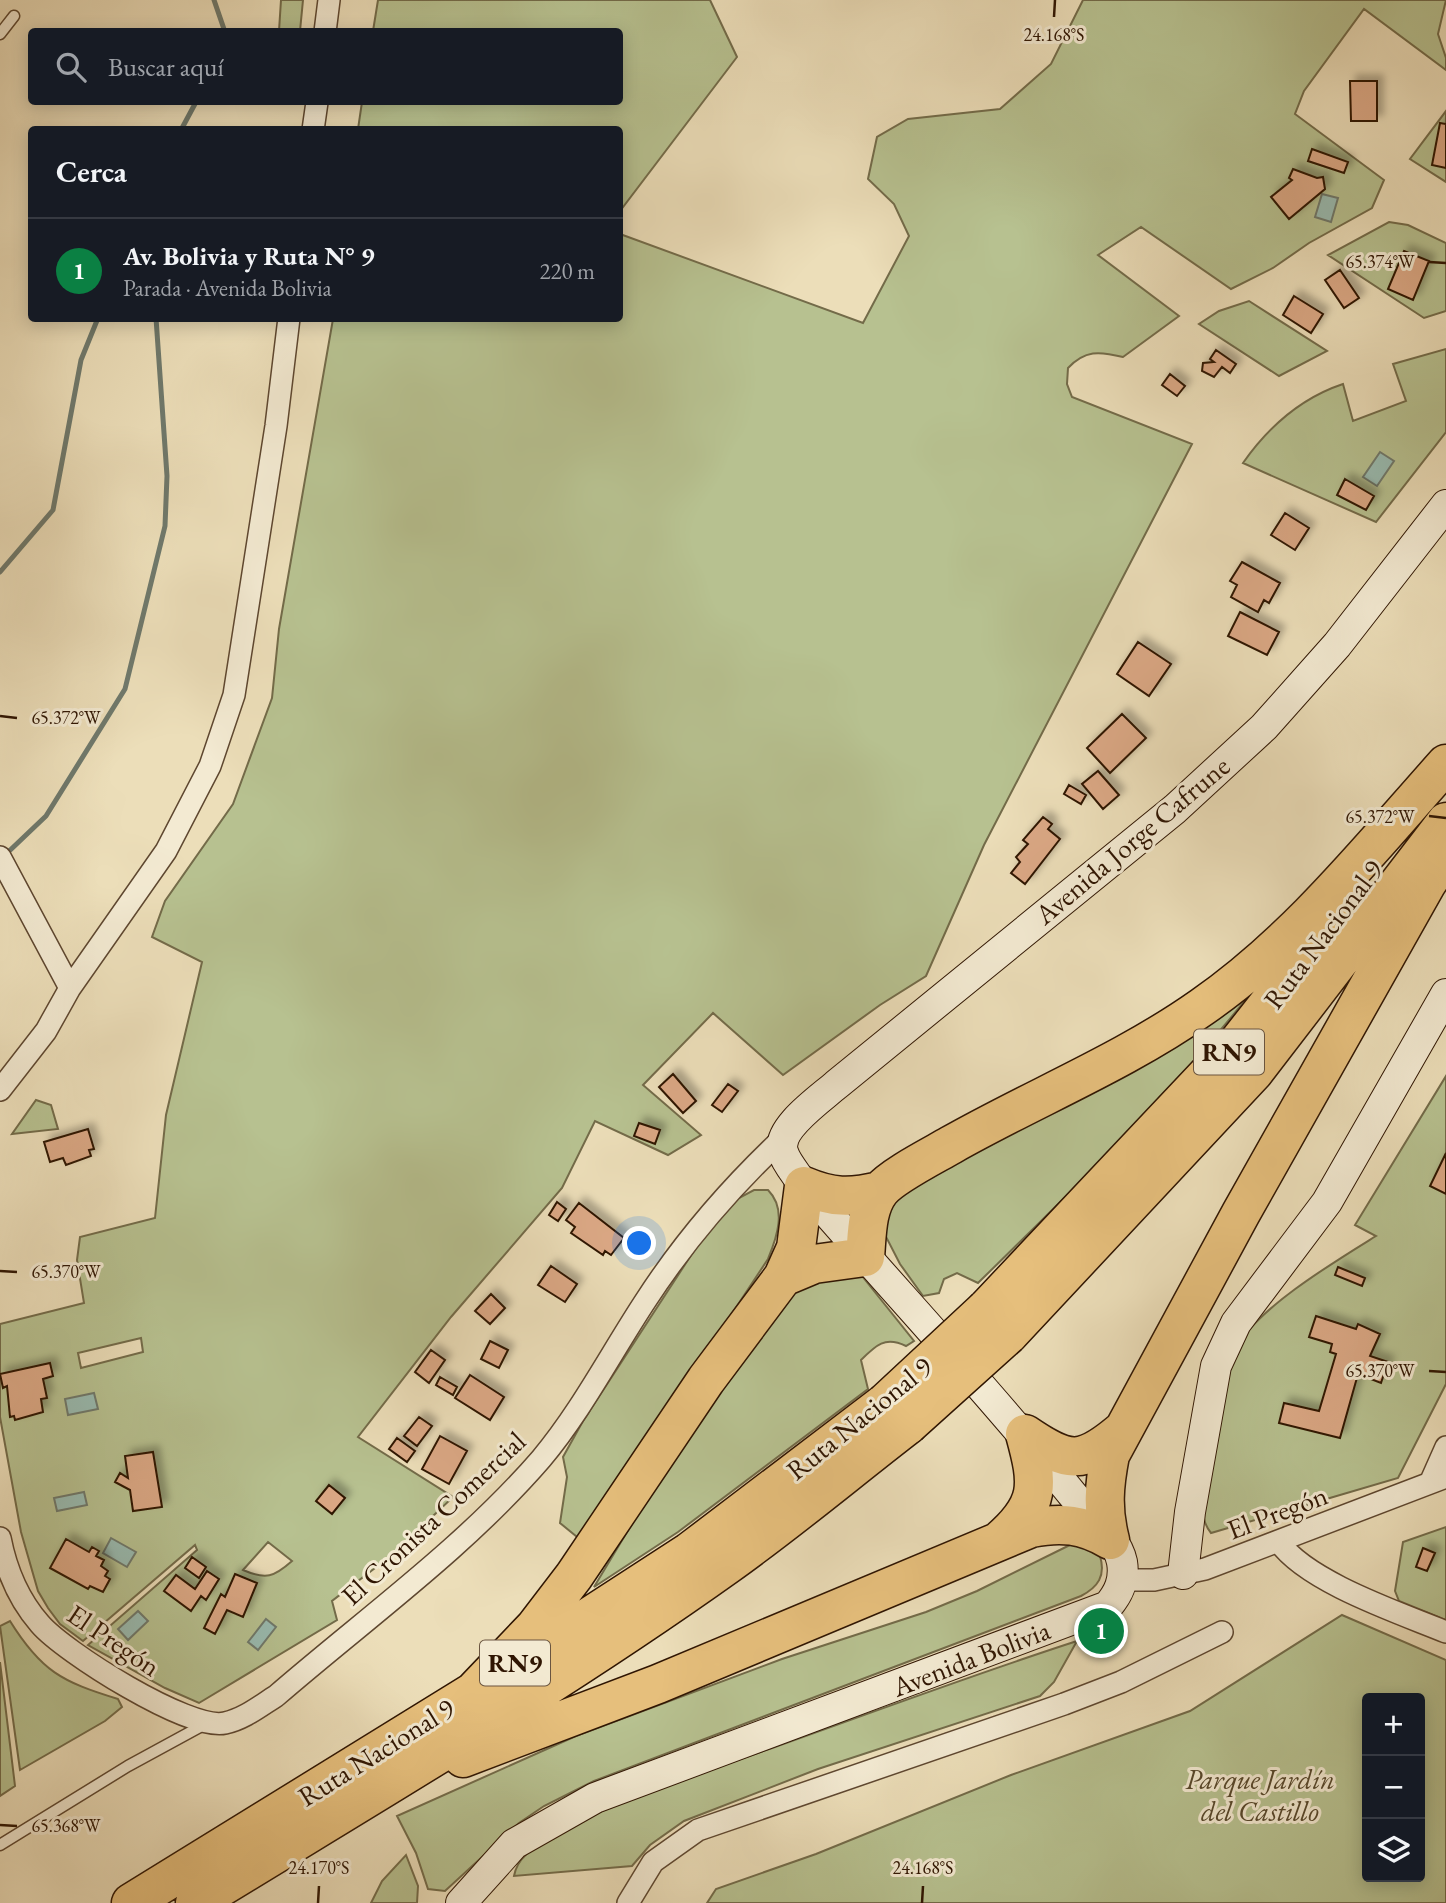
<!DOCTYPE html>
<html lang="es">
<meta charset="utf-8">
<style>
body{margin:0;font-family:"EB Garamond",serif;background:#20242c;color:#f1f3f6}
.controls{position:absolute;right:21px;bottom:21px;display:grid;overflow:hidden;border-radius:7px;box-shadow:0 4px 18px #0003}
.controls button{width:63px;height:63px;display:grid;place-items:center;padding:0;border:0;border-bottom:2px solid #363941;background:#171b24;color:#f1f3f6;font:35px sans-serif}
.you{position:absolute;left:640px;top:1244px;width:24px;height:24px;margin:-18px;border:5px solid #fff;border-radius:50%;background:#1a73e8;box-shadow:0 0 0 10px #1a73e833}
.badge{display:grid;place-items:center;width:46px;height:46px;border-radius:50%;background:#0b8043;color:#fff;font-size:23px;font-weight:700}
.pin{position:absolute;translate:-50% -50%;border:4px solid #fff;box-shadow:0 2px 7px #0006}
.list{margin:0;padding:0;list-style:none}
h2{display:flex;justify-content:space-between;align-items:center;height:91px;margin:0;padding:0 28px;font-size:30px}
h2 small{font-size:23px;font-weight:400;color:#9ea1a6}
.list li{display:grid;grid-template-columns:46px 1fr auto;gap:21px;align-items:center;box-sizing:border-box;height:105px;padding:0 28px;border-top:2px solid #363941}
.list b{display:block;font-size:26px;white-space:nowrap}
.list p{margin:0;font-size:23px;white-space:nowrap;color:#9ea1a6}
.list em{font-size:23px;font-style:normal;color:#9ea1a6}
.icon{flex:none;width:38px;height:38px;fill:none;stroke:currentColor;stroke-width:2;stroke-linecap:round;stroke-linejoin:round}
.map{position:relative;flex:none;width:1446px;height:1903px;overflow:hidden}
.search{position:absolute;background:#171b24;box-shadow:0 4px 18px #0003;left:28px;top:28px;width:595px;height:77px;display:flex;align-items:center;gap:18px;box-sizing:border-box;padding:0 24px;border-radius:7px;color:#9ea1a6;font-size:26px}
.panel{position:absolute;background:#171b24;box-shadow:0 4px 18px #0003;left:28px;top:126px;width:595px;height:196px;border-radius:7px}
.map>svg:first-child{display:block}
.green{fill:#b7c190;stroke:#736b49;stroke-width:2;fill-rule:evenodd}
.water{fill:#99bcb2;stroke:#6f796c;stroke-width:2}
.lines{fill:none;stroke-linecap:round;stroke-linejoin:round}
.stream{stroke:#6f796c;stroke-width:5}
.building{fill:#dba885;stroke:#2f1502;stroke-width:2;filter:url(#shadow)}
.lane-casing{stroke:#5e4730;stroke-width:13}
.street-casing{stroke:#5e4730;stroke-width:24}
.secondary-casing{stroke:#2f1502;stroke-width:32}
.highway-casing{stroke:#2f1502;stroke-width:41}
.lane{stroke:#f3ead2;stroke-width:10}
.street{stroke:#f3ead2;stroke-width:21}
.secondary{stroke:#f3ead2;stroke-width:30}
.highway{stroke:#e6bf7c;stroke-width:38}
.highway-bridge-casing{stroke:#2f1502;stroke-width:41;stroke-linecap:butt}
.highway-bridge{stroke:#e6bf7c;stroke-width:38}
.ticks{fill:none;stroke:#2f1502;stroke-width:2.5}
.labels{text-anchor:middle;stroke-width:6;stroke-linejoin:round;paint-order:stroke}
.shield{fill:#f3ead2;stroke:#6a5540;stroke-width:2}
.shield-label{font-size:26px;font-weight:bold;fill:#2f1502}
.street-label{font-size:28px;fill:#2f1502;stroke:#f3ead2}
.park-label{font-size:28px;font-style:italic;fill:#58492d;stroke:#f3ead2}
.ticks-label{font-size:18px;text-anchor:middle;fill:#2f1502;stroke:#f3ead2;stroke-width:6;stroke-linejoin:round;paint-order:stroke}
</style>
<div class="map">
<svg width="1446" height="1903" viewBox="0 0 1446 1903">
<defs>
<filter id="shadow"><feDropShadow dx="6" dy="-6" stdDeviation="3.5" flood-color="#0004"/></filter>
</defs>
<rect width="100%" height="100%" fill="#ecdeb9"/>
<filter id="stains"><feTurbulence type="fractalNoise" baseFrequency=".00286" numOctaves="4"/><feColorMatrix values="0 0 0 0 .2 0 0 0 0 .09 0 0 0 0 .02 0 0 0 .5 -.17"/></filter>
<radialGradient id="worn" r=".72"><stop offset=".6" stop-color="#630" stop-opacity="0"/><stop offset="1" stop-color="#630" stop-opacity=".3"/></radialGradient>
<!-- green -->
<path class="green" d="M281,0H303L300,31H279Z
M378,0H710L737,57L620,211V130L358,129L362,102H620V32L373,31Z
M1083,0H1446L1438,34L1446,58V70L1364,9L1304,91L1295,114L1384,180L1372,208L1309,243L1273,268L1231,289L1141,227L1098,255L1179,316L1123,357C1099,351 1085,350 1068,368L1067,384L1072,397L1192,444L984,845L926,976L880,1005L783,1075L713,1013L643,1085L701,1135L668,1155L595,1121L562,1188L451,1317L358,1437L453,1497L392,1555L332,1601L337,1620L199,1703L165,1688L88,1645L197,1550L195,1545L83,1641L60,1624L48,1608L38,1591L21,1532L0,1417V1324L84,1303L77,1260L80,1237L155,1218L166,1115L202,962L152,937L165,901L233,804L272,698L279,629L333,319L620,318V234L863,323L909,236L894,204L868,179L877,137L908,119L1000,109L1051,64ZM141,1338L143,1352L81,1368L78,1353ZM268,1542L292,1561C274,1577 266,1580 243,1570Z
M1446,111V182L1410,159Z
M1389,222L1408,225L1446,243V311L1424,318L1328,255Z
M1249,301L1327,351L1279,376L1199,324L1219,311Z
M1446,349V432L1376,522L1243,463C1269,426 1301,398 1343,384L1353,421L1406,401L1393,364Z
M1264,976C1179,1087 1078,1185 978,1283L957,1273L944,1279L939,1293L923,1296L900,1264L883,1231L891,1202Z
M1446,1076V1384L1398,1478L1211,1533C1196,1515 1205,1488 1209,1466C1215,1426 1219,1384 1238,1346C1257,1308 1339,1259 1376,1236L1355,1225Z
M36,1100L51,1105L58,1129L12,1134Z
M754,1190H768C787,1209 777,1237 768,1259L582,1541L560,1523L567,1477L563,1457L583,1421L701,1240L737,1199Z
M862,1276L914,1341L906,1346C885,1336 876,1345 861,1360L868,1389L678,1532L594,1587L672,1457L805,1279Z
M1446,1527V1620L1399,1601L1395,1591L1403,1542Z
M1076,1542L1100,1556C1106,1576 1098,1587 1081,1596L594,1781L544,1806L519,1823L445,1891L428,1889L416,1853L397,1816L576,1736L782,1659L926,1612L977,1591Z
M1342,1615L1446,1660V1903H707L716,1889L816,1854L1011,1775L1190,1711ZM1420,1698V1877H1367V1698Z
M10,1621C41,1671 62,1682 118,1699L122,1707L105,1721L20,1770L0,1626Z
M1077,1641L1054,1682L1040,1696L818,1769L684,1821L650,1845L632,1866L514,1876C517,1858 533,1848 548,1839C618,1797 699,1774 775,1747C876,1711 975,1674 1077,1641Z
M0,1662L15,1786L0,1796Z
M406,1855L418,1886L417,1903H371L382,1881Z"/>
<!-- water -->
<path class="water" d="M1322,194L1338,198L1331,222L1315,217Z
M1380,452L1394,461L1377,486L1363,477Z
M94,1393L98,1409L68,1415L65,1399Z
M84,1492L87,1505L57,1511L54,1498Z
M111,1538L136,1552L127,1567L103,1553Z
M138,1611L148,1621L128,1640L118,1629Z
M266,1619L276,1627L258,1650L248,1642Z"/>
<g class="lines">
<!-- stream -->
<path class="stream" d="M214,0L225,32
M181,130L196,102
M0,572L53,510L81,360L98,318
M5,855L46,816L125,689L165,526L167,476L156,318"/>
</g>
<!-- building -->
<path class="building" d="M1350,81H1377V121H1351Z
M1440,123L1446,124V168L1432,165Z
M1312,149L1348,162L1344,173L1308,161Z
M1293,169L1317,178L1323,177L1325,189L1289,219L1271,197L1292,180L1289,178Z
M1404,251L1429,261L1413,300L1388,289Z
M1340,270L1359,298L1344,308L1325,280Z
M1294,296L1323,314L1311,333L1283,315Z
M1216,350L1236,364L1230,373L1222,367L1214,377L1202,371L1203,363L1214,362L1210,359Z
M1170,374L1185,386L1177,396L1162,385Z
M1345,479L1374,496L1366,510L1337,495Z
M1285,513L1309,528L1295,550L1271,535Z
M1242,562L1280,583L1269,603L1264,600L1258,612L1231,597L1237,585L1230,581Z
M1240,612L1279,632L1267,655L1228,636Z
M1138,642L1171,664L1149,696L1117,674Z
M1122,714L1146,738L1110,773L1087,748Z
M1098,771L1119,795L1103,809L1082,784Z
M1069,785L1086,795L1081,804L1064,794Z
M1043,817L1052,824L1048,829L1060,839L1025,884L1011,873L1020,862L1016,857L1028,844L1023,840Z
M673,1074L696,1101L683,1113L659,1087Z
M728,1084L738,1091L722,1112L712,1105Z
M639,1123L660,1130L655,1144L634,1136Z
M88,1129L94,1149L89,1150L91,1156L66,1165L63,1158L50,1162L44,1142Z
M1446,1153V1194L1430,1186Z
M557,1202L566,1209L558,1221L549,1215Z
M579,1203L624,1238L611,1255L605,1251L603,1255L571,1233L575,1227L566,1220Z
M551,1266L577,1284L565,1302L538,1285Z
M1338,1267L1365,1278L1362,1286L1335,1275Z
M491,1294L505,1308L490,1324L475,1311Z
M1316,1316L1356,1329L1358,1324L1380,1334L1370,1356L1388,1362L1381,1383L1358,1374L1340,1438L1279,1423L1284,1403L1319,1411L1336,1354L1330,1352L1332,1344L1309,1337Z
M490,1341L508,1350L499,1368L481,1359Z
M431,1350L445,1360L429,1383L415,1372Z
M50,1363L53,1376L43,1379L47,1398L41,1399L43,1412L15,1420L14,1416L10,1417L7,1386L3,1388L0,1374Z
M470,1375L504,1397L490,1420L455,1398Z
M440,1377L457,1387L453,1395L436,1385Z
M419,1417L432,1426L417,1446L404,1436Z
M440,1436L467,1451L449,1484L422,1469Z
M397,1438L415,1451L407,1462L389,1449Z
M153,1452L162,1507L133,1511L130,1490L115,1482L120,1473L128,1478L125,1456Z
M329,1485L345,1498L332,1514L316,1501Z
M66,1539L89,1552L92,1547L99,1551L96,1556L104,1560L101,1566L108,1571L105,1576L110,1579L103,1592L90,1586L88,1589L50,1568Z
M1423,1548L1435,1553L1427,1571L1416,1567Z
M192,1557L206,1567L199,1578L185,1568Z
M207,1571L219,1579L206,1600L201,1596L191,1611L164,1591L176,1575L195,1589Z
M235,1574L257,1583L243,1617L227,1610L215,1634L204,1628L221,1594L225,1597Z"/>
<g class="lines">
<!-- lane casing -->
<g class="lane-casing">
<path id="lane" d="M0,34L14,16
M0,1845L128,1766L207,1723"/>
</g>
<!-- street casing -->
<g class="street-casing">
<path id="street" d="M325,32L329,0
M313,130L317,102
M0,857L70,988
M0,1090L46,1031L70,988L166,851L210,766L234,695L276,426L289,318
M1430,1483L1446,1447
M0,1538C6,1569 19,1600 40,1624C64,1652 189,1731 225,1723C244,1719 260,1706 276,1696C365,1619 464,1548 541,1459C582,1410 611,1353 646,1300C685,1240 730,1188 782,1139
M1279,1542C1307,1582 1400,1613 1446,1632
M1123,1580H1154L1205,1569L1446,1477
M628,1903L653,1862L698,1830L1064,1704L1121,1682L1222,1632"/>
</g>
<!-- secondary casing -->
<g class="secondary-casing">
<path id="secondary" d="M1183,1574L1190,1512L1216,1366L1236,1323L1327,1202L1446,994
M461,1903L514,1844L595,1798L1108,1606C1119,1593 1125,1580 1122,1562C1117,1537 1088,1514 1072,1494C986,1388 893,1289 804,1186C798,1176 786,1163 783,1152C776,1129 820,1099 836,1085L1175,809L1264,727L1337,645L1446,505"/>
</g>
<!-- highway casing -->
<g class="highway-casing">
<path id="highway" d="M783,1277L796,1248L804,1186C832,1198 850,1198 880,1191
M986,1309L1239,1041L1337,917
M1008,1335L1254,1072L1446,822
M1025,1434C1069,1464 1082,1465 1123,1430
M1110,1540C1102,1509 1104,1486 1110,1455L1241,1213L1427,883L1446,855
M999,1541C1041,1505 1039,1485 1025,1434
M473,1692L535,1627L574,1576L706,1380L783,1277L814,1264L865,1257C867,1236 866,1209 880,1191C892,1176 934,1155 951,1145C1034,1098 1124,1062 1202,1007C1297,941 1369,850 1446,764
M463,1758L658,1684L1031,1528C1061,1522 1083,1524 1110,1540
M131,1903L473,1692L689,1552L885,1403
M195,1903C374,1793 556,1687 727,1565C789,1521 847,1472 908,1425"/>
</g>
<!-- lane -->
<use href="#lane" class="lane"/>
<!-- street -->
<use href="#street" class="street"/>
<!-- secondary -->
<use href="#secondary" class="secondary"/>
<!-- highway -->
<use href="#highway" class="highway"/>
<!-- highway-bridge casing -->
<g class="highway-bridge-casing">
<path id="highway-bridge" d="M885,1403L986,1309
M908,1425L1008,1335"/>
</g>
<!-- highway-bridge -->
<use href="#highway-bridge" class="highway-bridge"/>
</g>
<!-- ticks -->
<path class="ticks" d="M1054,17L1055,0M1429,262L1446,263M0,716L17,718M1429,816L1446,818M0,1271L17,1272M1429,1371L1446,1372M0,1825L17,1826M318,1903L319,1886M922,1903L923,1886"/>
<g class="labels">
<!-- shield labels -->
<g class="shield">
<rect x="1194" y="1029.5" width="70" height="45" rx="5"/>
<rect x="480" y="1640.5" width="70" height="45" rx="5"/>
</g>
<g class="shield-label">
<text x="1229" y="1061">RN9</text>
<text x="515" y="1672">RN9</text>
</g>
<!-- street labels -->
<g class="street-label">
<text transform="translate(1132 840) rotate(-40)" y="10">Avenida Jorge Cafrune</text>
<text transform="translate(1323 934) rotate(-53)" y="10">Ruta Nacional 9</text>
<text transform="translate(859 1418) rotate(-39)" y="10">Ruta Nacional 9</text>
<text transform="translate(1277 1512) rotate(-21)" y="10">El Pregón</text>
<text transform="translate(433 1518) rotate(-43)" y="10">El Cronista Comercial</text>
<text transform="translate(114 1640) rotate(34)" y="10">El Pregón</text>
<text transform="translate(971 1658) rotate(-21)" y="10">Avenida Bolivia</text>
<text transform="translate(376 1752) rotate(-32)" y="10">Ruta Nacional 9</text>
</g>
<!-- park labels -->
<g class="park-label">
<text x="1260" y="1789">Parque Jardín<tspan x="1260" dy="32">del Castillo</tspan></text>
</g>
</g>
<g class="ticks-label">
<text x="1054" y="41">24.168°S</text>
<text x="1380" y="268">65.374°W</text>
<text x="66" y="724">65.372°W</text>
<text x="1380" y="823">65.372°W</text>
<text x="66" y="1278">65.370°W</text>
<text x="1380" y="1377">65.370°W</text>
<text x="66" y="1832">65.368°W</text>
<text x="319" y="1874">24.170°S</text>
<text x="923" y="1874">24.168°S</text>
</g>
<rect width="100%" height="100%" filter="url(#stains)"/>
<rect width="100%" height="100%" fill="url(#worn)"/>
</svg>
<div class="controls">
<button>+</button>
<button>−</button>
<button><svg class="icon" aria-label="layers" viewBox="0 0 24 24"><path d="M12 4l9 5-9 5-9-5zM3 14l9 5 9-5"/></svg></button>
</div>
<div class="you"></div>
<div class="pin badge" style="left:1101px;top:1631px">1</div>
<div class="search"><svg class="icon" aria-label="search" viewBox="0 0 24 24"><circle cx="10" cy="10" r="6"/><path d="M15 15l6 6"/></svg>Buscar aquí</div>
<section class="panel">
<h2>Cerca<small></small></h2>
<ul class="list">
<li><span class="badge">1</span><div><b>Av. Bolivia y Ruta N° 9</b><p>Parada · Avenida Bolivia</p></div><em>220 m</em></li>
</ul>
</section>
</div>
